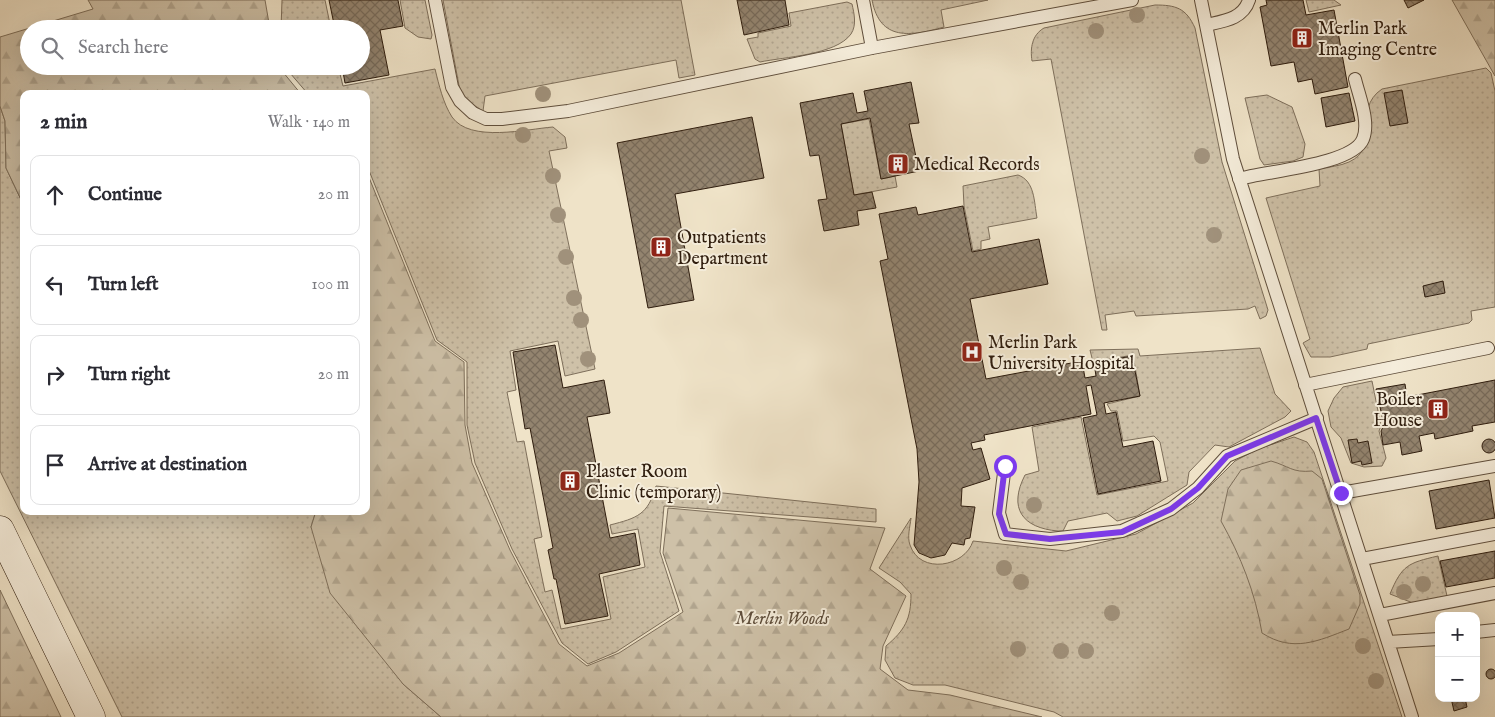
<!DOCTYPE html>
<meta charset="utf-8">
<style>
body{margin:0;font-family:"IM FELL English",serif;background:#f7f7f7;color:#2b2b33}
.controls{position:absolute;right:15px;bottom:15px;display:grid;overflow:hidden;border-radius:10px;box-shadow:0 5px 20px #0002}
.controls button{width:45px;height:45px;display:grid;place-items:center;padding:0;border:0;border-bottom:1px solid #e1e1e2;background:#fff;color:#2b2b33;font:25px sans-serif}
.stop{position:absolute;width:15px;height:15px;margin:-11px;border:4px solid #7c3aed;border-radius:50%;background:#fff}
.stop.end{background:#7c3aed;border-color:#fff;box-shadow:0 1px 5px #0008}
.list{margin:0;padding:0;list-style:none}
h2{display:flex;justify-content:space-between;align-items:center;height:65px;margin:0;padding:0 20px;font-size:21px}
h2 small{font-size:16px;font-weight:400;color:#7c7c81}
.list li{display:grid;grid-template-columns:32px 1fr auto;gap:15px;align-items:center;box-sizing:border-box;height:80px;margin:0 10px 10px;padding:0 10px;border:1px solid #e1e1e2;border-radius:10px}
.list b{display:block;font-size:19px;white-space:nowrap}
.list em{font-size:16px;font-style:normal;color:#7c7c81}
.icon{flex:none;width:28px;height:28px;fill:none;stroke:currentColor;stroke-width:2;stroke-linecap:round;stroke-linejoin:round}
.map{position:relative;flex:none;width:1495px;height:717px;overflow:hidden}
.search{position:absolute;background:#fff;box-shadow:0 5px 20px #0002;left:20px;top:20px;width:350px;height:55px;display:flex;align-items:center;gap:12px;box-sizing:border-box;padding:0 18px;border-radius:28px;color:#7c7c81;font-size:19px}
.panel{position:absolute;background:#fff;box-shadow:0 5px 20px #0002;left:20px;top:90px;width:350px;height:425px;border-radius:10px}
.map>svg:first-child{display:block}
.grass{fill:url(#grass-dots);stroke:#7e6f5b}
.forest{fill:url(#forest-firs);stroke:#7e6f5b}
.building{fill:url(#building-cross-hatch);stroke:#2f1d0e}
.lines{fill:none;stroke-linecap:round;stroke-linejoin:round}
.lane-casing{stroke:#5f4e3c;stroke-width:14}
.secondary-casing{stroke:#2f1d0e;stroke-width:29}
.lane{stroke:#f5eddb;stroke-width:12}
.secondary{stroke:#f5eddb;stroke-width:28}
.tree{fill:#a0917b}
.route{stroke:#7c3aed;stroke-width:6}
.labels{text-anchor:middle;stroke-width:4;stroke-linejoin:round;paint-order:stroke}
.poi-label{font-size:18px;fill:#2f1d0e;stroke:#f5eddb;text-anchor:start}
.park-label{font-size:18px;font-style:italic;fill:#5f4e3c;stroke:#f5eddb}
</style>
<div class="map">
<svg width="1495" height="717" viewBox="0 0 1495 717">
<defs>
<pattern id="grass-dots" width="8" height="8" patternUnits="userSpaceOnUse" patternTransform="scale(1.25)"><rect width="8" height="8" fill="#cec1a8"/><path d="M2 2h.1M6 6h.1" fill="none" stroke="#b1a58f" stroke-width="1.8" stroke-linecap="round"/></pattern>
<pattern id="forest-firs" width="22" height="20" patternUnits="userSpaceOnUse" patternTransform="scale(1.25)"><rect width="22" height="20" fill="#cec1a8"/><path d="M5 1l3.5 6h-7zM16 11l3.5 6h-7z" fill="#b1a58f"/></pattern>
<pattern id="building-cross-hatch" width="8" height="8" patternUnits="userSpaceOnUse" patternTransform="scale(1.25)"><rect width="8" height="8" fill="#93846f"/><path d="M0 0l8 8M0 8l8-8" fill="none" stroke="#786b5a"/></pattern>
</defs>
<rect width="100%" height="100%" fill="#efe3c8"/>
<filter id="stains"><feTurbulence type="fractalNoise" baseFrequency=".004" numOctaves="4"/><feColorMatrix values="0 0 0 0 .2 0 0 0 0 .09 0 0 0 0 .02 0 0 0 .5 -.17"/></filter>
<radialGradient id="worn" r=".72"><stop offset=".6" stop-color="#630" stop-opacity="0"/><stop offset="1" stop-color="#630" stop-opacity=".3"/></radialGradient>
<!-- grass -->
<path class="grass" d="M282,0H325L331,29H281Z
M400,0H425L432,35L431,39L418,37L405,28Z
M443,0H681L695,75L679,78L676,60L485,96L483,111L470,103L460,91Z
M872,0H988L941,10L944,27C911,36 880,42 872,0Z
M1306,0H1334L1341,5L1309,12Z
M847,2L852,4C854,13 857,25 851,34C836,55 784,57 760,62L755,59L747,39L758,37V33L791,26L789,13Z
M1155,5C1176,5 1186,8 1195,28L1222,162L1268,310L1266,316L1260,319L1255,306L1248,309L1136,316L1134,311L1105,315L1107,330H1102L1051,59L1032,61C1030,48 1032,35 1044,28Z
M284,66H338L343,86L435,69C439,85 443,103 452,117C470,143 527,129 553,127L565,137L567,148L549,151L595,369L565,376L558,341L510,351L516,390L507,392L517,442L524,441L542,537L534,539L545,592L552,590L561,629L611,619L603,577L645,567L638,529L612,534L610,525C637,518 648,515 656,486L876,509V522L664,506L660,552L679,611L616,652L588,664L562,643L512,549L475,463L467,425V362L437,340L366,163V94H308Z
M1486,68L1491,73L1495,91V307L1471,311L1472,320L1469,323L1368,344L1367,349L1330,357H1311L1303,343L1310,339L1266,198L1320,186L1319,169C1329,167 1340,166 1349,162C1382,147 1351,110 1382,89Z
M1267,95L1292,107L1305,144L1303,157L1293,161L1264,165L1260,159L1245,98Z
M0,106L5,121L6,168L24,206V511H316L311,527L403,684L441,717H122L0,471Z
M869,119L881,179L895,176L897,187L854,195L841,124Z
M1018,175C1035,181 1034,202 1037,218L988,227L990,239L981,241V249L973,251L964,206L963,186Z
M1260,348L1275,394L1291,411L1285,417L1229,447L1215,445L1189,472L1187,485L1137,516L1117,521L1107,513L1068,521L1063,531H1058C1022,528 1008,508 1025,475L1039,471L1032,427L1081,417L1097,495L1168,481L1160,442L1154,436L1123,441L1117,411H1111L1107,404L1140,396L1133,355L1093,362L1090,350L1138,349L1140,356Z
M1372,381L1381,426L1379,431L1386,458L1382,466L1364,467L1351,463L1341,438L1331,427L1328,411L1334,398L1343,387Z
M1294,437L1307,442L1314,452L1402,717H1063L1054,712L945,685H913L895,678L885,660L886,646C905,630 911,619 911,594L900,582L879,568L911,518C910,527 907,537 910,545C920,575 965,567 973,541L1066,551L1136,534L1193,503L1235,461L1258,449Z
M1438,556L1447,596L1413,603L1390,594C1402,565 1408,563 1438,556Z"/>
<!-- forest -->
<path class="forest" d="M88,0H265L270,29H29V66H278L301,94H24V206L6,168L5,121L0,106V37L93,9Z
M1452,0H1495V76Z
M366,170L435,341L464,362L465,425L472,463L510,550L559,644L587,666L619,653L683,612L663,553L668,508L885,528L870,569L906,596L883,646L880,669L908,690L950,695L1042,717H441L403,684L330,593L311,527L316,511H366Z
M1271,461C1289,466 1292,473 1312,471L1322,479L1360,595V604L1349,629C1318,641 1293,653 1262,633C1255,592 1241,557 1221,521L1228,489L1241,470Z
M0,590L61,717H0Z"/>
<!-- building -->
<path class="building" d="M329,0H398L403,26L380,30L389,75L345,83L342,66H361V29H335Z
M737,0H785L789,25L744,35Z
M1266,0H1303L1306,15L1334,10L1348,87L1315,94L1312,79L1298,82L1294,62L1271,66L1260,7L1267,5Z
M1404,0H1424L1408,8Z
M911,82L919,123L909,124L919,171L881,179L870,118L841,124L854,195L872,192L876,208L857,211L859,225L824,231L818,200L827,199L819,155L810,156L800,103L853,93L857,113L868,111L864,91Z
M1402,90L1408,123L1390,126L1384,93Z
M1349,93L1355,121L1326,127L1321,98Z
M752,117L764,178L675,194L694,300L648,308L617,143Z
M963,206L972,252L1039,239L1048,284L970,299L986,379L1082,361L1085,378L1096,376L1094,363L1132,356L1140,396L1104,403L1106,414L1116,412L1123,447L1153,441L1161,481L1098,494L1083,418L1097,415L1091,385L1086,386L1091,414L984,435L985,440L971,443L973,450L981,448L990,479L962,488L961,506L975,507L970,538L965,539L964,545L952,543L945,555L931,558L919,553L914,545L919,482L917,449L880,261L888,259L879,214L916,207L918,215Z
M1443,281L1445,293L1425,297L1423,286Z
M555,345L563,388L604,380L610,413L587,417L610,538L635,533L640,565L599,574L608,616L565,624L556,579H554L548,550L553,548L530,428L525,429L513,352Z
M1495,380V422L1472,426L1473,431L1435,439L1434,433L1419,436L1422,451L1402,455L1400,442L1383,445L1381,431L1384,425L1376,389L1405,384L1407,397Z
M1357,439L1358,443L1368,441L1372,463L1362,465L1361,461L1352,463L1348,440Z
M1482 446a7 7 0 1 1 14 0a7 7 0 1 1-14 0Z
M1489,480L1495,518L1436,529L1429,491Z
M1495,551V578L1446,587L1440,561Z
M1486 674a5 5 0 1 1 10 0a5 5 0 1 1-10 0Z
M1451,698H1465L1467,707L1454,711Z"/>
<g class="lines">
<!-- lane casing -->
<g class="lane-casing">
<path id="lane" d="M435,0L452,87L460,101L473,113L486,119H502L568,111L872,48L1132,0
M863,0L872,48
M1201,0L1233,159L1412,717
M1206,25C1224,21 1243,19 1249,0
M1239,179C1266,171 1353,165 1363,139C1370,122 1359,96 1355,79
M1305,385L1488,348
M1005,465L999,513L1005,534L1050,539L1122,531L1171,509L1198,488L1227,456L1317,418
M1341,493L1495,466
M1362,559L1495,534
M1380,615L1495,593
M1476,632L1495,630
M1388,642L1439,639"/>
</g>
<!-- secondary casing -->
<g class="secondary-casing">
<path id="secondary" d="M0,530L91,717"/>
</g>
<!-- lane -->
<use href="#lane" class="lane"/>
<!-- secondary -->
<use href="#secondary" class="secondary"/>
</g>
<!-- trees -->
<g class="tree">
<circle cx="1137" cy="15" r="8"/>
<circle cx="1096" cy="31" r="8"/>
<circle cx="543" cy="94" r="8"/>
<circle cx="523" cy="135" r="8"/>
<circle cx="1202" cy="156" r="8"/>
<circle cx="553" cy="176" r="8"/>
<circle cx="558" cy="215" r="8"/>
<circle cx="1214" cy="235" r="8"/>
<circle cx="566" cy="257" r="8"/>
<circle cx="574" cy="298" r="8"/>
<circle cx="581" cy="320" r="8"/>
<circle cx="588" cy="359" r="8"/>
<circle cx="1034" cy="505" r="8"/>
<circle cx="1004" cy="568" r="8"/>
<circle cx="1021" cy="582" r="8"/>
<circle cx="1423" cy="584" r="8"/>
<circle cx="1404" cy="592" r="8"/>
<circle cx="1112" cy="613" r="8"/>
<circle cx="1363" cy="646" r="8"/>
<circle cx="1018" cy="649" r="8"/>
<circle cx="1061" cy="651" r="8"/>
<circle cx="1086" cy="651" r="8"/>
<circle cx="1376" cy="681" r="8"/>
</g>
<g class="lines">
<!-- route -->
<path class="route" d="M1005,466L999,514L1006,534L1050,539L1122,532L1171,509L1198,488L1227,456L1316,418L1341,493"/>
</g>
<!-- icons -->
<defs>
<g id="building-square" transform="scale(1.125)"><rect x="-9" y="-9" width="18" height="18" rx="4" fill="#8f2418" stroke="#f5eddb"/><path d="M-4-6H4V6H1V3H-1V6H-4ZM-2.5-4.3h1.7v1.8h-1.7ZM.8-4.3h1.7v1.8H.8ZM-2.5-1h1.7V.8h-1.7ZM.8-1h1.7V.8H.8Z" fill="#fff"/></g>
<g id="hospital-square" transform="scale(1.125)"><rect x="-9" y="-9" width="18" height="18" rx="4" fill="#8f2418" stroke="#f5eddb"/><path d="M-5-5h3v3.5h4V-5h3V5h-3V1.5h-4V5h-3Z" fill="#fff"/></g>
</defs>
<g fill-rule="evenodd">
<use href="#building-square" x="1302" y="38"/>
<use href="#building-square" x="898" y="164"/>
<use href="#building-square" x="661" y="247"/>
<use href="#hospital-square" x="972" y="352"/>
<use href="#building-square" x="1438" y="409"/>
<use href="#building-square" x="570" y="481"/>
</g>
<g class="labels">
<!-- poi labels -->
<g class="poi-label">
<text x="1318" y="34">Merlin Park<tspan x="1318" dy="21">Imaging Centre</tspan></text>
<text x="914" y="170">Medical Records</text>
<text x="677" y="243">Outpatients<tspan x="677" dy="21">Department</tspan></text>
<text x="988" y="348">Merlin Park<tspan x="988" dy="21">University Hospital</tspan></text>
<text x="1422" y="405" text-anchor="end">Boiler<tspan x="1422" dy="21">House</tspan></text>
<text x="586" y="477">Plaster Room<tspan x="586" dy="21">Clinic (temporary)</tspan></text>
</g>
<!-- park labels -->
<g class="park-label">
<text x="782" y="624">Merlin Woods</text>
</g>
</g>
<rect width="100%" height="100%" filter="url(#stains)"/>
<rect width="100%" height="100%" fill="url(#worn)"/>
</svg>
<div class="controls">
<button>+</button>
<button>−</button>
</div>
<div class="stop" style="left:1005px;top:466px"></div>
<div class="stop end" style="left:1341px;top:493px"></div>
<div class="search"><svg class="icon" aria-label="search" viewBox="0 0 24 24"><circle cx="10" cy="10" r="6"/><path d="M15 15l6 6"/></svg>Search here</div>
<section class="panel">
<h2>2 min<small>Walk · 140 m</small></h2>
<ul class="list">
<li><svg class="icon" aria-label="ahead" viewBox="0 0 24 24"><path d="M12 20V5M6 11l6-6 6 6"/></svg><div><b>Continue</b></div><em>20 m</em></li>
<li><svg class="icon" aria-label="left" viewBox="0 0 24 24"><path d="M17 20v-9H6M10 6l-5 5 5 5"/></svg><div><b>Turn left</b></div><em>100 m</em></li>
<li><svg class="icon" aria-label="right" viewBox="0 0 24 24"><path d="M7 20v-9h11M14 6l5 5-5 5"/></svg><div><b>Turn right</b></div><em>20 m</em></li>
<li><svg class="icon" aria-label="arrive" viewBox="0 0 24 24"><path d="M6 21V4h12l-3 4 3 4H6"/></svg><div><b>Arrive at destination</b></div></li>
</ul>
</section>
</div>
